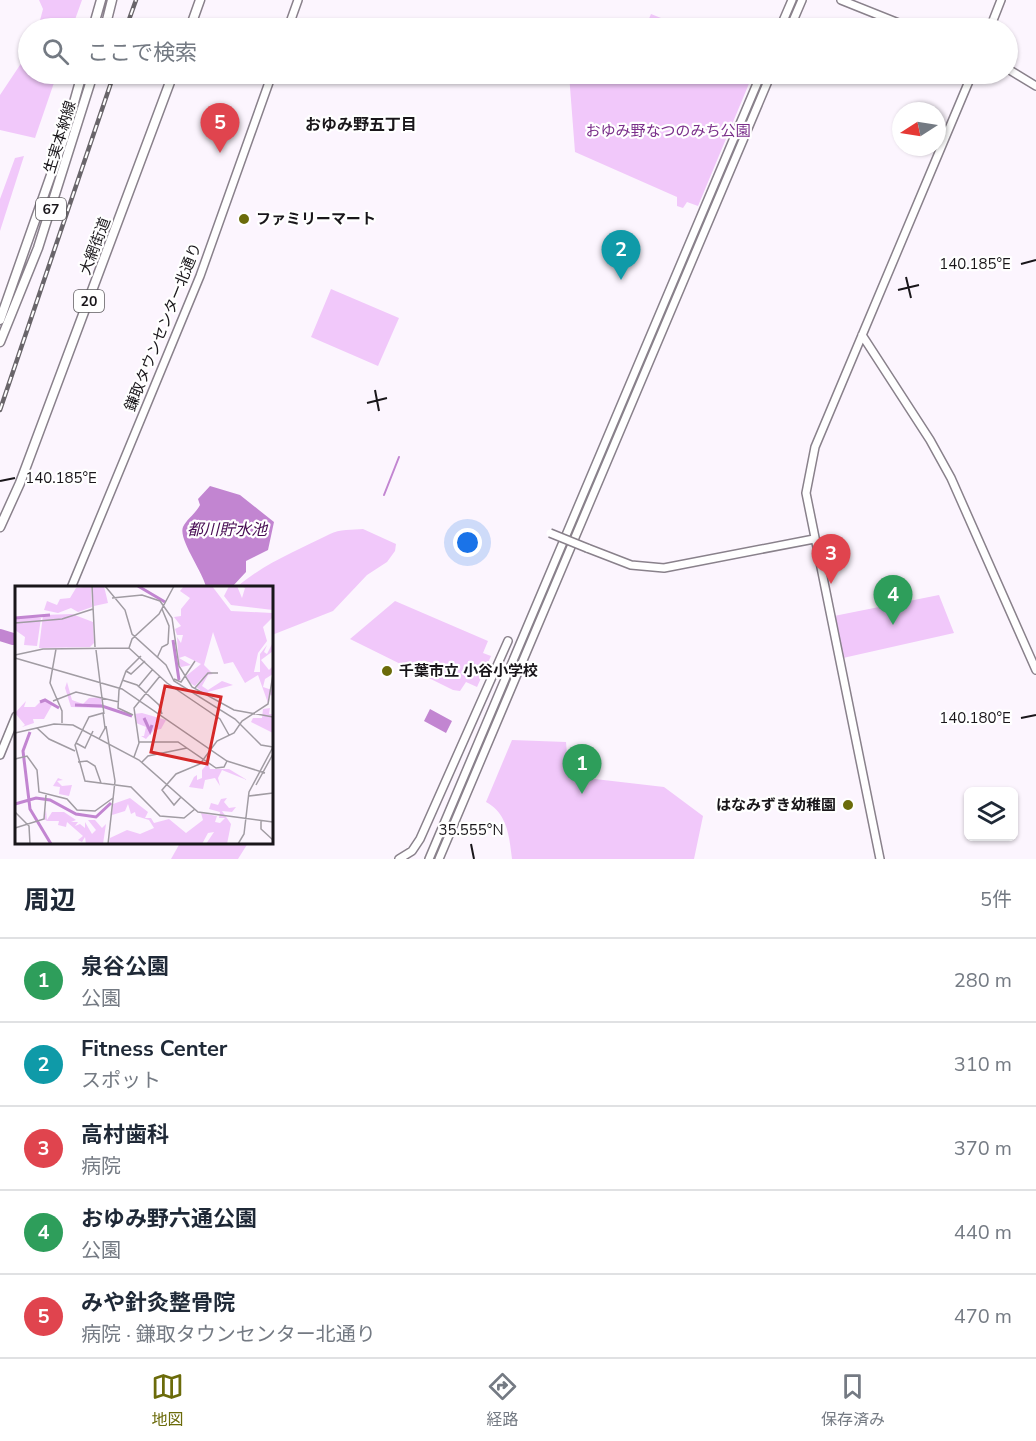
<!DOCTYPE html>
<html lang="ja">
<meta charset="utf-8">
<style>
body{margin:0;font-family:"Nunito Sans","Noto Sans JP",sans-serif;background:#f6f6f7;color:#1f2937}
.controls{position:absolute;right:18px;bottom:18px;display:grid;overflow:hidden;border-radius:9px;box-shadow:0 2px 4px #0004}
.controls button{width:54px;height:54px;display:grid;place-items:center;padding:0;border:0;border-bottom:2px solid #e0e1e3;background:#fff;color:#1f2937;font:30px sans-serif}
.compass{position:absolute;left:892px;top:102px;width:54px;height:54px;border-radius:50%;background:#fff;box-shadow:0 2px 4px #0004;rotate:258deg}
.you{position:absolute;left:468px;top:543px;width:21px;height:21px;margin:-15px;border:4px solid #fff;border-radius:50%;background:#1a73e8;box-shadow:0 0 0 9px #1a73e833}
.badge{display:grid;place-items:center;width:39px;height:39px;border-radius:50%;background:#6b6b0a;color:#fff;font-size:20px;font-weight:700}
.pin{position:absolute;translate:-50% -50px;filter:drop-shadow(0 2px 3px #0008)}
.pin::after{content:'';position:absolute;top:32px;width:21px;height:18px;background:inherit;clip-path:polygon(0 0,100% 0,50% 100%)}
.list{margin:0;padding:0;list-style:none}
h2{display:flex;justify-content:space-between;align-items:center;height:78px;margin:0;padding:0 24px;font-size:26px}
h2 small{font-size:20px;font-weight:400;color:#747a83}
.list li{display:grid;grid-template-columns:39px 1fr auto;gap:18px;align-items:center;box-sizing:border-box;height:84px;padding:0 24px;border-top:2px solid #e0e1e3}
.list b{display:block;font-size:22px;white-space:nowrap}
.list p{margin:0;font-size:20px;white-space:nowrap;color:#747a83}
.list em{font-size:20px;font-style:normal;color:#747a83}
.icon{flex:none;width:33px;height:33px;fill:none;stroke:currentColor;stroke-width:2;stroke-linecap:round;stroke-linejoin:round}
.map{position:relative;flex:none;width:1036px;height:859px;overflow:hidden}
.search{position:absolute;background:#fff;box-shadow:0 2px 4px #0004;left:18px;right:18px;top:18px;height:66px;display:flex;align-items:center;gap:15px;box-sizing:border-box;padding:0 21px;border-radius:33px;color:#747a83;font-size:22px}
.sheet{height:498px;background:#fff}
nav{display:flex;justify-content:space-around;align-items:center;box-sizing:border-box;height:84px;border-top:2px solid #e0e1e3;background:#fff;font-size:16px;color:#747a83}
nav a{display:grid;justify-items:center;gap:3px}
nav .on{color:#6b6b0a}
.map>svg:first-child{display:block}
.green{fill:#f1c8fa}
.water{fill:#c285d1}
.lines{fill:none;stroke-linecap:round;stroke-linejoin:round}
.stream{stroke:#c285d1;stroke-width:2}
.river{stroke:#c285d1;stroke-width:12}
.minor-casing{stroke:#89818b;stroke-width:10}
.major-casing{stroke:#89818b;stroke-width:11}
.minor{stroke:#fff;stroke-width:7}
.major{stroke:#fff;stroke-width:8}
.rail-casing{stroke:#69656a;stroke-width:4.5}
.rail{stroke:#fff;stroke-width:2;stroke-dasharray:7;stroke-linecap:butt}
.minor-bridge-casing{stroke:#89818b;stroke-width:10;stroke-linecap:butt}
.minor-bridge{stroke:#fff;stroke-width:7}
.ticks{fill:none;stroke:#19161a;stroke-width:2}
.poi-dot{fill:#6b6b0a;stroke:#fff;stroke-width:2}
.labels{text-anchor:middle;stroke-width:4.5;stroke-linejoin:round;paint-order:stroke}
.shield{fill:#fff;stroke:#5e5c5f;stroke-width:1.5}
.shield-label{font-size:14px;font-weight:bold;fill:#19161a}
.park-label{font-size:15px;fill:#7a2f8a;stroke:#fff}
.street-label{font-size:15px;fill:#19161a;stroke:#fff}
.poi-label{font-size:15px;font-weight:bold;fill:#19161a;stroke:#fff;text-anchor:start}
.neighbourhood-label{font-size:16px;font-weight:bold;fill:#19161a;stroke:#fff}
.water-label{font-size:16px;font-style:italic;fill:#460b52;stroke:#fff}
.inset-river{fill:none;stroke:#c285d1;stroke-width:3}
.inset-road{fill:none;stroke:#a19ca3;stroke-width:1.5}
.view{fill:#d62828;fill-opacity:0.15;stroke:#d62828;stroke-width:3}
.inset-edge{fill:none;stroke:#19161a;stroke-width:3}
.ticks-label{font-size:15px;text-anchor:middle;fill:#19161a;stroke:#fff;stroke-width:4.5;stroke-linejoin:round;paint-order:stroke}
</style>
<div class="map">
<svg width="1036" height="859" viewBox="0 0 1036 859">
<rect width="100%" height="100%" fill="#fcf5fe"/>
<!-- green -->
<path class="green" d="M39,0H82L72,28H38L43,9Z
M651,14L686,28H645Z
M28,53V74H57L35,138L0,130V95Z
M569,74H596L624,80L627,74H753L698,206L687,202L683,208L677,206V197L575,152Z
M24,156L0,231V199L15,158Z
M331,289L399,318L378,366L311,337Z
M363,529L396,544L395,551L387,562L367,575L333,611L272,635V588L237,587C263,564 300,549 330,534C339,529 353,530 363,529Z
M939,595L954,633L843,658L834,616Z
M395,601L488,641L483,653L491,656L477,687L466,682L460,691L453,690L350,639Z
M512,740L566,742L569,776L664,787L703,816L694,859H512C509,836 508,814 486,802Z
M180,843V842L248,843L238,859H171Z"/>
<!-- water -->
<path class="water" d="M210,486L240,495L274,522L268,550L246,561V572L232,587H206C203,572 178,539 183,527C186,520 196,513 200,505L198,499Z
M430,709L452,721L446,733L424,721Z"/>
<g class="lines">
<!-- stream -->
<path class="stream" d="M384,495L399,457"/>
<!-- river -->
<path class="river" d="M0,635L13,639"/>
<!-- minor casing -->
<g class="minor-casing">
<path id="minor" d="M841,0L911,28
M288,28L298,0
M780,28L792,0
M790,28L802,0
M990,28L1001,0
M1008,69L1036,86
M862,335L930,440L951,478L1036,670
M587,548L631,565L664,568L814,539
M71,588L200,276L272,74
M0,755L16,716
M399,859L412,851L420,839L508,641
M429,859L761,74
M439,859L771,74
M880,859L806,493L815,447L972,74"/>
</g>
<!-- major casing -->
<g class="major-casing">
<path id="major" d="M93,28L101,0
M105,28L112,0
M190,28L200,0
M0,320L64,138L82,74
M0,342L38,248L93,74
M0,527L20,483L173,74"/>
</g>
<!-- minor -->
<use href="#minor" class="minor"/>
<!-- major -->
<use href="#major" class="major"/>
<!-- rail casing -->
<g class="rail-casing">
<path id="rail" d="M126,28L136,0
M0,410L114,74"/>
</g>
<!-- rail -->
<use href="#rail" class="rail"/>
<!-- minor-bridge casing -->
<g class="minor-bridge-casing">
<path id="minor-bridge" d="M550,533L587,548"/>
</g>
<!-- minor-bridge -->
<use href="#minor-bridge" class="minor-bridge"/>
</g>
<!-- ticks -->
<path class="ticks" d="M1021,264L1036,260M906,277L911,298M898,290L919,285M375,390L379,411M367,403L387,398M0,481L15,478M1021,718L1036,715M471,844L474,859"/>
<!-- markers -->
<g class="poi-dot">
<circle cx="244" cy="219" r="6"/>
<circle cx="387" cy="671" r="6"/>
<circle cx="848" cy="805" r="6"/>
</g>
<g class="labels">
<!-- shield labels -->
<g class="shield">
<rect x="36" y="198" width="30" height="22" rx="4.5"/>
<rect x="74" y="290" width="30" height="22" rx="4.5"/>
</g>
<g class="shield-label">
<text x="51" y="214">67</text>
<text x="89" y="306">20</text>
</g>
<!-- park labels -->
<g class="park-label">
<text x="668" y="136">おゆみ野なつのみち公園</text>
</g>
<!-- street labels -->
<g class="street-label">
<text transform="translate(60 137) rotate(-73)" y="5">生実本納線</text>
<text transform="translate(95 246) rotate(-69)" y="5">大網街道</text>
<text transform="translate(163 327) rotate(-68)" y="5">鎌取タウンセンター北通り</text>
</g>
<!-- poi labels -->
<g class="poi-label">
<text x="256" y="224">ファミリーマート</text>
<text x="399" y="676">千葉市立 小谷小学校</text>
<text x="836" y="810" text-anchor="end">はなみずき幼稚園</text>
</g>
<!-- neighbourhood labels -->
<g class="neighbourhood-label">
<text x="361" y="130">おゆみ野五丁目</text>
</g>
<!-- water labels -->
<g class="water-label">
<text x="227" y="535">都川貯水池</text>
</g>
</g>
<!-- overview -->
<g transform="translate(15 586)">
<rect width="258" height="258" fill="#fcf5fe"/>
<path d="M76,0L77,21L63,26L56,22L43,27L29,24L32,15L42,19L45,13L55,12L61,2ZM77,0H89L93,17L79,20ZM169,0H197L216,25L257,27L258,31L248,41L252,55L243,67L239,86H245V68L252,59L249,66L252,68L258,56V65L246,74L254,84L258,80V88L250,93L248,101L257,104L258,91V110L254,108L253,117L243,89L230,97L218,76L209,78L198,46L189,79L198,88L193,89L187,100L193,104L207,95L218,99L193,106L195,111L181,101L188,91L180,100L175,97L171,90L186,78L170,70L164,72L176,79L166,81L164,78L162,51L166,57L168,49H162L160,43L166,40L159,31L166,30V23L175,12L165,5ZM214,0H222L227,12L230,2L226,0H258V24L216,19L209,10ZM57,28L78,36L79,57L75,61L24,62L28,29ZM7,30L26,32L22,60L9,59L10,51L0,44V34ZM52,96L57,114L68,118L74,112L86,111L87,122L56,121L50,102ZM28,113L37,119L29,133H18L19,137L7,141L10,139L0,127L11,115L9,121H20ZM255,122L254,128H258V147L236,136L238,132H247L248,123ZM127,127L151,134L146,143L139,144L131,153L126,150H129L131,141L121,137L119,128ZM193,177L195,183H214L232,194L207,184L203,192L205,200L200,192L190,194L188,203L174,201L179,191L182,189V194L187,192V184ZM43,192L48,194L42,195L47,200L57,199L54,210L44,208L45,201L38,200ZM115,212L133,226L130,232H136L139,237L154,233L171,247L188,234L186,227L202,230L200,236L205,237L210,232H204L205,226L194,223L196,217L203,219L206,213L212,212L209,216L214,222L221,221L217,226L207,225L216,238L212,258H191L199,246L193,247L187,258L94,257L95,252L112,244L125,248L139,242L134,234L121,230L120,226L116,228L113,218L110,225L97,229L98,218ZM31,224L32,234L37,226H49L61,234L56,236H63L60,240L65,238L70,242V236L77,248L81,244L73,234H80L87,242L91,238L88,258H71L70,251L67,256L63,254L68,250L52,236L51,241L43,239L44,235H32L29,233Z" fill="#f1c8fa"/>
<path class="inset-river" d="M123,0L150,16M0,32L35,29M158,54L164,94M25,116L30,114L44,122M60,119L87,120L117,130M129,132L135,145L137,139M15,146L8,165L15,223L36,258M0,218L21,212L35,214L61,228L81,231L96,217"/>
<path class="inset-road" d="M77,0L80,61M90,0L110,24L117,48L151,79L159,95L220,133L246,159L258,161M97,12L127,9L145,15L157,32L164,80L177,101L219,124L258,131M147,23L154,40L153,58M0,37L47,33L78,23M114,62L152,97L205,133L214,149M41,63L35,97L47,125V137M81,64L89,128M0,69L28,63L114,62L117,53L144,28L159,0M0,72L107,103L212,175L250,187M142,72L147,61L153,58M111,85L116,88L130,75M159,93L166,96L180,75M107,94L122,99L144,119L147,128M123,101L138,83M180,102L193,87H203M38,115L61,106L104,116M118,129L103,122L104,104L111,85L126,70M91,140L100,195L93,258M22,142L34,153L60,165M0,147L39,138L58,139L124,174L183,226L258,236M84,153L90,142L88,127L74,131L60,159L70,195L116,201L145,230L169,232L180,223M124,156H163L201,182L209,181L212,175M61,157L70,162L78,145M119,171L124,157L119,122L145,90M0,173L12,170L22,184L24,206L52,213L62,224L80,225L98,212M63,176L72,175L80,180L86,197M127,176L133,170L172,162M241,199L258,168M234,210L258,207M166,211L159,219L147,204L161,188L185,178L202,155L219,147L227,135L253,118L258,89M0,226L14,240L15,258M246,235V243L258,254M0,242L29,233L31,209M223,258L229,248L234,206L258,161"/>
<path class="view" d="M150,100L206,111L192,178L136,166Z"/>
<rect width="258" height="258" class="inset-edge"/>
</g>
<g class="ticks-label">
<text x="975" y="269">140.185°E</text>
<text x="61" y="483">140.185°E</text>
<text x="975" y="723">140.180°E</text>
<text x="471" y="835">35.555°N</text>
</g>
</svg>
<div class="controls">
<button><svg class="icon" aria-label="layers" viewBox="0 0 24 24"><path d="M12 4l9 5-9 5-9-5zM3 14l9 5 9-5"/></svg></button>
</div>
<svg class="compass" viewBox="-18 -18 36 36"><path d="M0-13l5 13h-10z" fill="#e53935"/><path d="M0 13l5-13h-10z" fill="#747a83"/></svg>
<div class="you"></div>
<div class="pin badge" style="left:582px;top:794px;background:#2e9e5b">1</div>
<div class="pin badge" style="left:621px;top:280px;background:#0f9aa8">2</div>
<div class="pin badge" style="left:831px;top:584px;background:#e0444e">3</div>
<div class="pin badge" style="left:893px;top:625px;background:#2e9e5b">4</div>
<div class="pin badge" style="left:220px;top:153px;background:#e0444e">5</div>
<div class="search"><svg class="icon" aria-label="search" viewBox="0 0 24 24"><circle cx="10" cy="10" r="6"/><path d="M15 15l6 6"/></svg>ここで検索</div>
</div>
<section class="sheet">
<h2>周辺<small>5件</small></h2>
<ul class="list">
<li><span class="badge" style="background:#2e9e5b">1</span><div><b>泉谷公園</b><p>公園</p></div><em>280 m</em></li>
<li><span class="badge" style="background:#0f9aa8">2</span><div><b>Fitness Center</b><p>スポット</p></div><em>310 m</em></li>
<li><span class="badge" style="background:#e0444e">3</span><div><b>高村歯科</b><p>病院</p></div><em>370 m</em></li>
<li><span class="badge" style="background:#2e9e5b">4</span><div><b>おゆみ野六通公園</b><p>公園</p></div><em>440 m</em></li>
<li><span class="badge" style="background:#e0444e">5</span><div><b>みや針灸整骨院</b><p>病院 · 鎌取タウンセンター北通り</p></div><em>470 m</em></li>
</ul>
</section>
<nav>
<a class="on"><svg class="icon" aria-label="map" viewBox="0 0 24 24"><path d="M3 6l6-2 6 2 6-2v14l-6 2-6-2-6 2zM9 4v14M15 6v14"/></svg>地図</a>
<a><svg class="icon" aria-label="directions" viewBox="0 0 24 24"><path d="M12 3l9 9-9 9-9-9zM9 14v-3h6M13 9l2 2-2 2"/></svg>経路</a>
<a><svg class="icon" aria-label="saved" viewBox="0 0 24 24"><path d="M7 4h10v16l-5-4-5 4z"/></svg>保存済み</a>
</nav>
